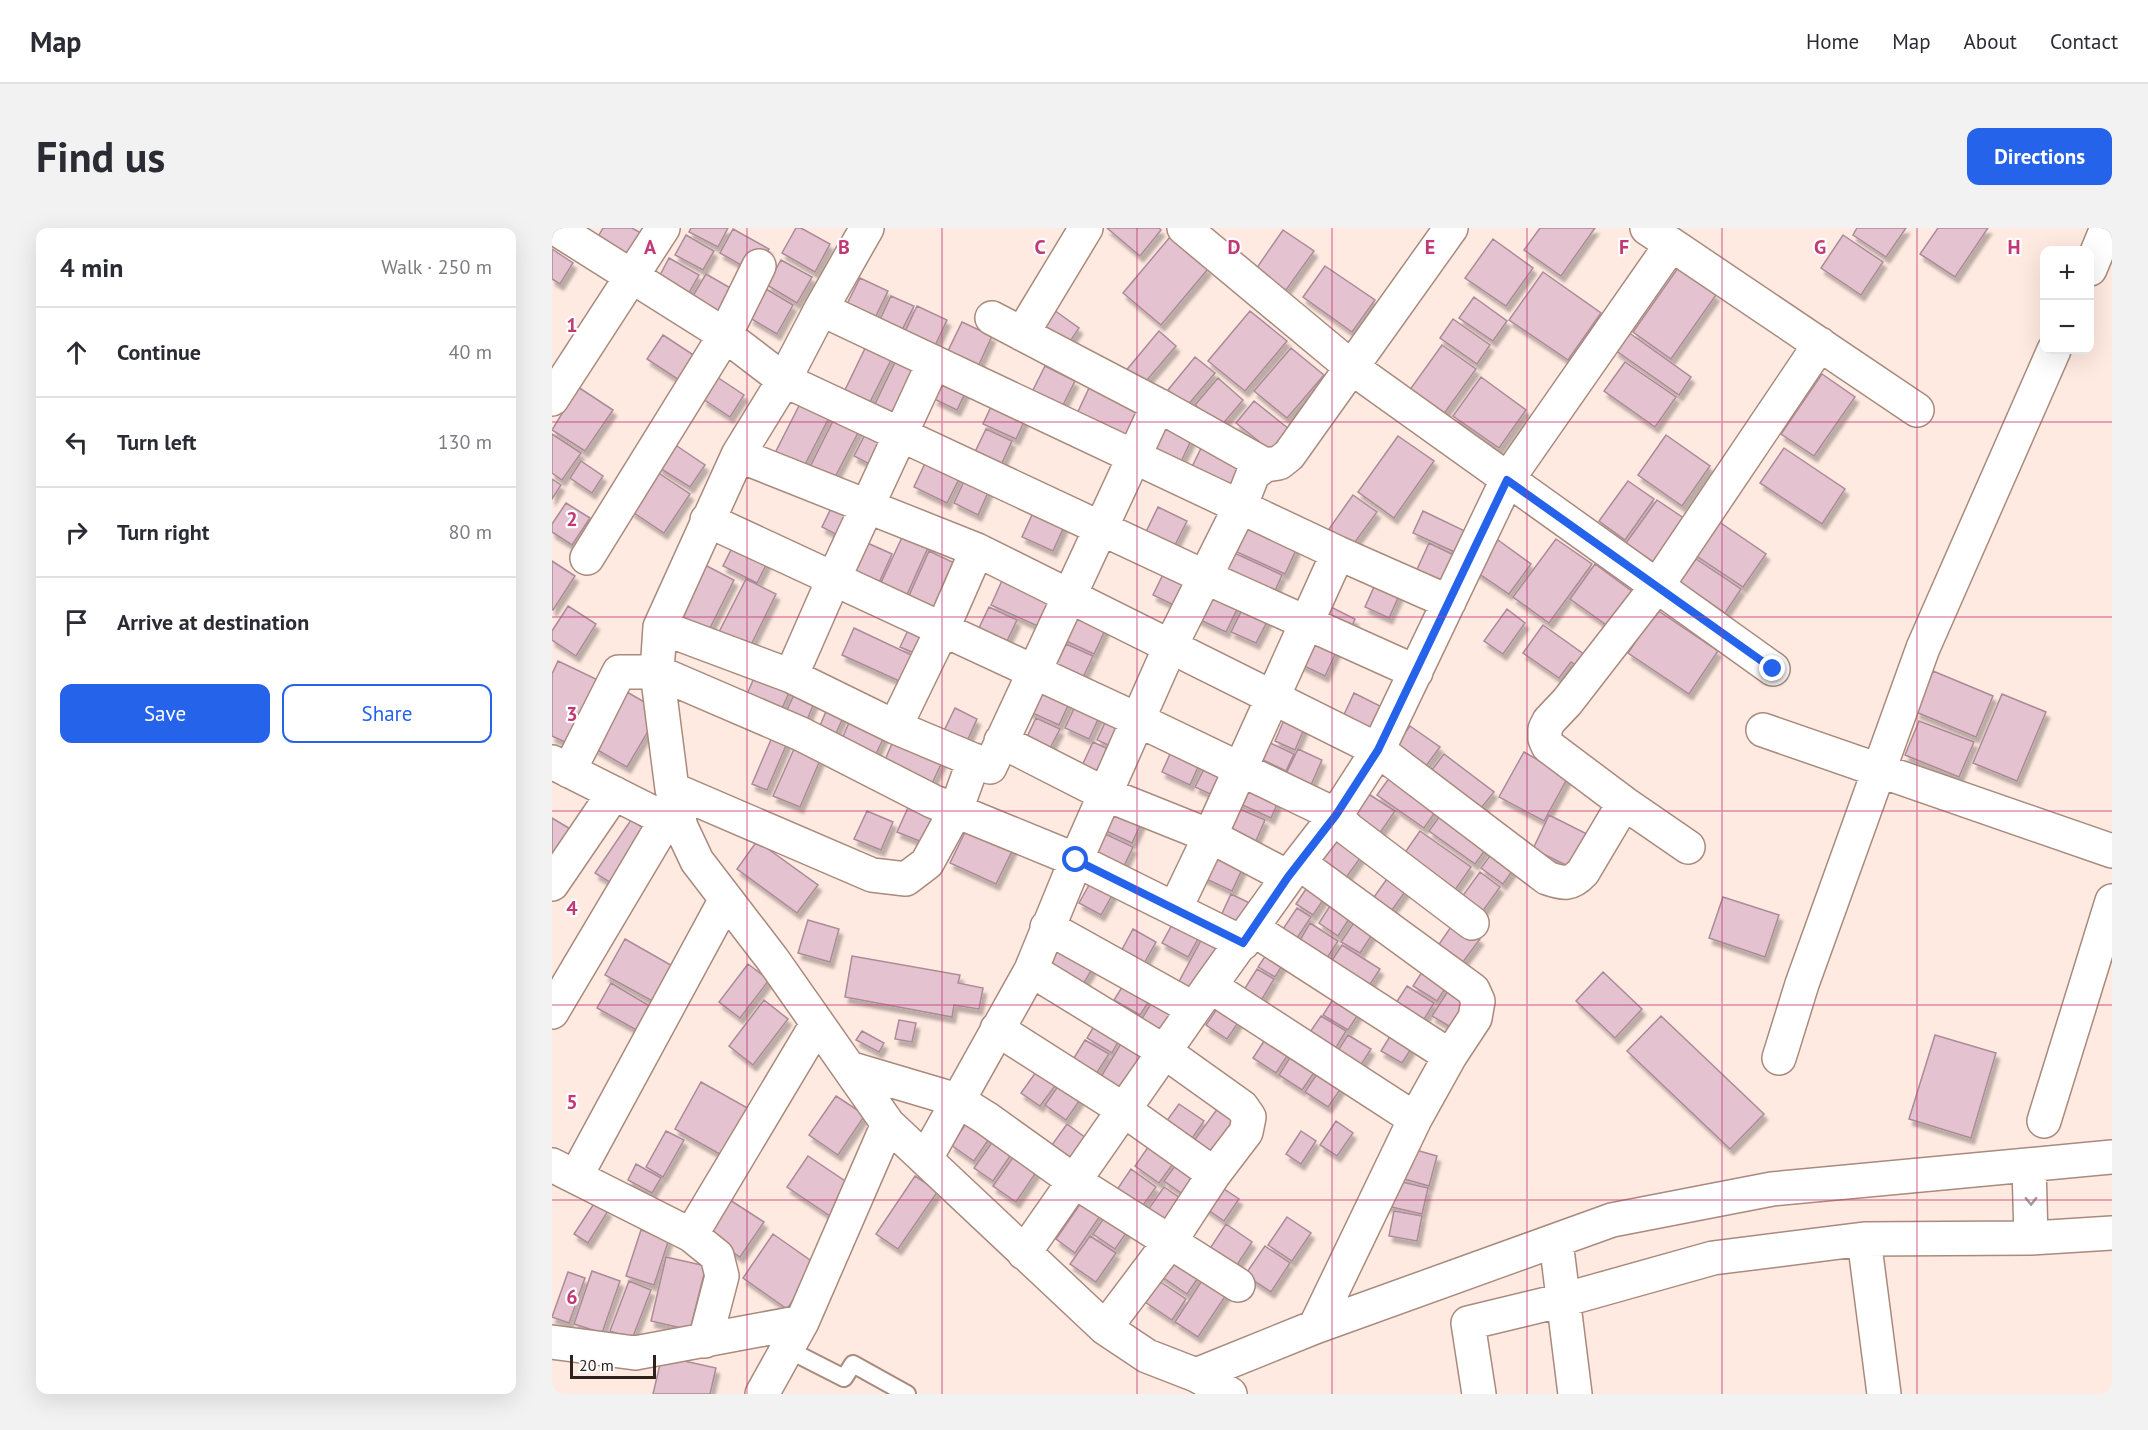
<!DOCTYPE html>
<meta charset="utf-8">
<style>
body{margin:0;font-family:"PT Sans",sans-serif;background:#f2f2f3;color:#2b2b33}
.controls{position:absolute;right:18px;top:18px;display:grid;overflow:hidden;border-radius:12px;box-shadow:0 6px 24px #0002}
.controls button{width:54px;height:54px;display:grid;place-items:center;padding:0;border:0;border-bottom:2px solid #e1e1e2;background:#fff;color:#2b2b33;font:30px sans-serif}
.scale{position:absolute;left:18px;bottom:15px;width:86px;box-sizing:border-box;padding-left:6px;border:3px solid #2f221d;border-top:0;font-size:16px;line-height:21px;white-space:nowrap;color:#2f221d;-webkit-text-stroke:4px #fcfcfc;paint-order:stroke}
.stop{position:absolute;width:18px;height:18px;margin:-14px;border:4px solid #2563eb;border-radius:50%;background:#fff}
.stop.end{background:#2563eb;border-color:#fff;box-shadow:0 2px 6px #0008}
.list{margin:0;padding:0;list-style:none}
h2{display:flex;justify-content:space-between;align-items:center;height:78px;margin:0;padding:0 24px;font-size:26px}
h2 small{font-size:20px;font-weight:400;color:#7c7c81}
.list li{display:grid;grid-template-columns:39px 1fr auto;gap:18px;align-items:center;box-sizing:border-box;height:90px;padding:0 24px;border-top:2px solid #e1e1e2}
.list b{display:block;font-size:22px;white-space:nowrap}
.list em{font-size:20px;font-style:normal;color:#7c7c81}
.actions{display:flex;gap:12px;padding:18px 24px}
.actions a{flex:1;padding:14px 0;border:2px solid #2563eb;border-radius:12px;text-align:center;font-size:21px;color:#2563eb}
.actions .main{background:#2563eb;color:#fff}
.icon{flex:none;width:33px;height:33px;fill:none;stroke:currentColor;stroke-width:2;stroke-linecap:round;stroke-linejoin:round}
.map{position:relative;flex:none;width:1560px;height:1166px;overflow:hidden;border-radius:12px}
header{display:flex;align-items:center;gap:36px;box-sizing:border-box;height:84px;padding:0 30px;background:#fff;border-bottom:2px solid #e1e1e2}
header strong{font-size:28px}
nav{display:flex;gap:33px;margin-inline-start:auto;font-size:21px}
.intro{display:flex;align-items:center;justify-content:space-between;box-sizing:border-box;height:144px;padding:0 36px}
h1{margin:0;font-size:42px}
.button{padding:15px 27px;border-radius:12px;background:#2563eb;color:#fff;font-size:21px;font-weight:700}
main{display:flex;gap:36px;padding:0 36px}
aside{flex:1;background:#fff;border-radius:12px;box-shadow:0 6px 24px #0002}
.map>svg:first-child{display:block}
.building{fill:#e4c2d0;stroke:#ab8b98;stroke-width:1.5;filter:url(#shadow)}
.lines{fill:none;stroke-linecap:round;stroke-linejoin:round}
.lane-casing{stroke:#a98a7d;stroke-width:20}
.street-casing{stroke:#a98a7d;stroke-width:36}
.lane{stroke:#fff;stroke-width:16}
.street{stroke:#fff;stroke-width:33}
.oneway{stroke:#a19c99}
.route{stroke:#2563eb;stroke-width:8}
.grid{fill:none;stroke:#c13875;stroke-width:1.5;stroke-opacity:0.55}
.grid-label{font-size:20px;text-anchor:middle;font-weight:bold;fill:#c13875;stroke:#fcfcfc;stroke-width:4.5;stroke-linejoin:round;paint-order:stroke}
</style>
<header>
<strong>Map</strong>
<nav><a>Home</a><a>Map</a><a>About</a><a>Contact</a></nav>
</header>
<div class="intro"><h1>Find us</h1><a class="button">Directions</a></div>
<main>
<aside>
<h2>4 min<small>Walk · 250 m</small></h2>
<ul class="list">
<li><svg class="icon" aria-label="ahead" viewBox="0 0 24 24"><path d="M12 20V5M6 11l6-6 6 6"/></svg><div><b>Continue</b></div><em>40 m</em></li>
<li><svg class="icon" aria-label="left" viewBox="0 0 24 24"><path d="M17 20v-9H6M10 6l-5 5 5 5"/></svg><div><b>Turn left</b></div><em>130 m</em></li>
<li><svg class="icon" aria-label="right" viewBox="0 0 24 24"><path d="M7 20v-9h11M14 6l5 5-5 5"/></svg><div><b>Turn right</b></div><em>80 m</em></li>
<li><svg class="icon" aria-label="arrive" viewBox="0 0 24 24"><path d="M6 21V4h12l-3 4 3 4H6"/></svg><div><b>Arrive at destination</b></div></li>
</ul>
<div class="actions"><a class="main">Save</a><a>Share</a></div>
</aside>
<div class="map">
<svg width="1560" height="1166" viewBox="0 0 1560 1166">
<defs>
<filter id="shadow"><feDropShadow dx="3.5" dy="6" stdDeviation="1.5" flood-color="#0004"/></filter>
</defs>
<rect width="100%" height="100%" fill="#ffeae1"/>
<!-- building -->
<path class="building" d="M51,0H80L96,9L80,36L43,14Z
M139,0H176L166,19L137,4Z
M244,0H249L278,16L263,44L230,25Z
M555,0H607L609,2L588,28Z
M988,0H1043L1009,48L972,22Z
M1305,0H1354L1334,29L1301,7Z
M1386,0H1436L1403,49L1368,26Z
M181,1L217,21L203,45L168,25Z
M731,2L762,23L734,62L704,41Z
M134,7L162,23L151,42L123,27Z
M1291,7L1331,34L1309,67L1269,40Z
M618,9L656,41L609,97L571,65Z
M941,11L981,40L954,78L913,50Z
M0,21L21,35L8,56L0,51Z
M117,30L147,47L135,68L106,51Z
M229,32L260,49L245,75L215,57Z
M773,38L823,72L800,104L751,69Z
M1126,40L1164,67L1119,131L1081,104Z
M991,44L1049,85L1016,132L957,92Z
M154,46L187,65L173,90L139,71Z
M308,50L336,63L320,96L292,82Z
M214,61L241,77L225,106L198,90Z
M339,68L362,78L347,108L325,98Z
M922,69L955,93L941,113L907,90Z
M365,78L395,92L381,122L351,108Z
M502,82L527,100L513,121L487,105Z
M698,83L735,113L693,163L656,133Z
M901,91L938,117L925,136L888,110Z
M410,94L440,108L425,141L394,127Z
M607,103L624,118L589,159L572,145Z
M1076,104L1139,149L1127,167L1063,122Z
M111,107L146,130L130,154L95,131Z
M319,108L345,120L318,174L293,162Z
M890,117L924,141L891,187L857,163Z
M739,120L772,147L735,190L702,163Z
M348,124L372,136L348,188L323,176Z
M643,129L663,145L635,178L616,162Z
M1073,134L1124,169L1103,199L1052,163Z
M493,138L523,153L509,181L479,166Z
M394,146L417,157L405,182L382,171Z
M1270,146L1303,169L1262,228L1229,206Z
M165,149L192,167L178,189L151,171Z
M929,149L974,182L947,220L901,188Z
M666,150L691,172L669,198L643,177Z
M26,159L61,182L33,223L0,202Z
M537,160L593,186L579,216L523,190Z
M444,168L477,183L464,211L431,196Z
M250,172L279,186L250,242L222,227Z
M702,173L737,201L719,223L684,195Z
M284,187L309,199L281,253L257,241Z
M610,191L642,206L626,240L594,225Z
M317,199L338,209L323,239L302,228Z
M434,201L460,213L448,239L422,226Z
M0,206L29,225L10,252L0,245Z
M1114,207L1158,238L1130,278L1086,247Z
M846,208L882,233L842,290L806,264Z
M654,210L701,232L685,267L637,245Z
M122,216L153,237L138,259L106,239Z
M1232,220L1293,261L1270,296L1208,255Z
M376,229L410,245L395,275L362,259Z
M29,233L51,248L40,265L18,250Z
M105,244L138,266L112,305L79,283Z
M415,247L439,258L426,287L402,275Z
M0,251L9,257L0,271Z
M1076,253L1102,271L1073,312L1047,293Z
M801,267L825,284L800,318L777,301Z
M283,272L304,282L291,310L270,299Z
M1105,272L1136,293L1106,337L1074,315Z
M14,275L38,290L20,317L0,304V296Z
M484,278L515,292L501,323L470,309Z
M606,279L635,293L621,321L592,308Z
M871,283L917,305L907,326L861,305Z
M700,291L748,313L733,346L685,324Z
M1163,291L1214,326L1191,359L1140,325Z
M353,303L378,315L353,371L327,359Z
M1004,311L1040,336L997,395L961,369Z
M184,312L218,329L205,355L171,338Z
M946,312L979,336L957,366L923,343Z
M311,313L340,326L325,359L296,346Z
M877,315L906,329L891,361L862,348Z
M676,322L730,347L718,374L663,348Z
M377,323L409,338L387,385L356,370Z
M1144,331L1189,361L1173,385L1128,354Z
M0,333L23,348L1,382L0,381Z
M1043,336L1085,367L1060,401L1018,371Z
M153,337L182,352L155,406L125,391Z
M615,338L644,352L630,381L601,367Z
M453,346L510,373L497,403L439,377Z
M826,350L850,361L837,390L813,379Z
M194,351L224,366L197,421L166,406Z
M658,361L688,375L674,404L644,390Z
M771,375L803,391L796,407L763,392Z
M16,378L44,396L24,428L0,412V403Z
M692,378L717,390L704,415L679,404Z
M437,379L465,392L454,415L426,402Z
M955,381L973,395L951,426L932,413Z
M1105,382L1166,423L1137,466L1076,425Z
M523,384L555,398L542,426L510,411Z
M361,392L379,401L367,427L348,419Z
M991,397L1040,432L1032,443L1019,434L1007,450L971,425Z
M302,400L368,431L356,457L290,427Z
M761,409L786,420L773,448L748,436Z
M514,416L541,428L527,458L500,445Z
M6,433L46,452L15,515L0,508V446Z
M205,443L240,458L227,487L192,473Z
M1381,443L1441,468L1424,509L1364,484Z
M489,456L519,471L507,497L476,483Z
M245,460L265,468L252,499L231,491Z
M75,464L108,483L75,539L42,520Z
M802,465L834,481L822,506L790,491Z
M1450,466L1494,484L1465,553L1421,535Z
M278,474L295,481L280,514L264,507Z
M525,474L549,485L537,511L513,500Z
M403,480L425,491L412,520L389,509Z
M735,485L755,494L743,522L723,513Z
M557,486L579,497L567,522L545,512Z
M299,490L334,505L321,532L287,518Z
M484,490L508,501L497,522L474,511Z
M1367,493L1422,514L1407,549L1353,527Z
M858,498L888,519L871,542L841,521Z
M224,500L239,506L215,562L200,556Z
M342,511L391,532L377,562L329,541Z
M246,512L272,523L248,579L221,568Z
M714,513L742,526L734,543L707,530Z
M541,514L567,526L553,555L528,542Z
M622,517L650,530L638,557L610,544Z
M746,521L770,532L755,566L730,554Z
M972,524L1016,549L992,593L947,569Z
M892,526L942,564L925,585L876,547Z
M653,539L678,550L669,571L643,559Z
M843,542L890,574L872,600L825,567Z
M695,549L730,565L719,590L684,574Z
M815,565L843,583L823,612L795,592Z
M359,573L388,586L375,616L345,604Z
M563,575L592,589L580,615L550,601Z
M679,577L713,592L700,622L666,606Z
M895,578L941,611L923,636L877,603Z
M315,583L341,594L329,622L302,611Z
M997,587L1041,609L1024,642L981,621Z
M0,590L25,605L0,641Z
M79,592L100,606L64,658L43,645Z
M416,598L462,619L444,656L398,635Z
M786,603L814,622L790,655L763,636Z
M868,603L919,639L898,669L847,633Z
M549,604L581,619L569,644L537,629Z
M205,613L266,657L245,685L185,641Z
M946,617L968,632L951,656L929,640Z
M664,619L694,633L680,663L650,649Z
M842,641L860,654L835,689L817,676Z
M928,644L948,659L925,691L904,677Z
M541,650L563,662L549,687L527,675Z
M758,655L775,666L761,687L744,676Z
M679,666L702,677L689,705L666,694Z
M1171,669L1227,687L1213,729L1157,710Z
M783,670L802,683L786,708L767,695Z
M745,680L759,689L743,713L729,704Z
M626,686L652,700L636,729L610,715Z
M807,687L825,699L808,725L789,714Z
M256,692L287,701L278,734L246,725Z
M903,693L928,711L905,742L881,725Z
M758,695L786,713L771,736L744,719Z
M581,701L604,714L589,741L566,729Z
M653,705L674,717L643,772L623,761Z
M73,711L124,740L104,775L53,747Z
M511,712L545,733L530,758L495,737Z
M790,717L828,741L813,764L775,740Z
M720,718L736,728L723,749L706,739Z
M300,728L408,747L406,755L431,760L427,781L402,777L400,789L293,769Z
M877,733L901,748L885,773L861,758Z
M196,736L217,752L188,790L167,774Z
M705,741L722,751L707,776L690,765Z
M1051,744L1090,781L1063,810L1024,773Z
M577,748L603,764L588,787L562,772Z
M59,755L101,780L88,804L45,780Z
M901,755L921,768L900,800L880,788Z
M855,758L882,775L869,796L842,778Z
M787,762L812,777L796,802L771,787Z
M604,768L630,783L615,808L589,792Z
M212,772L236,791L201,837L177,818Z
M671,772L692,786L675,811L654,797Z
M769,788L794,803L780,826L754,810Z
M1109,788L1212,886L1178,921L1075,823Z
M547,790L571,804L560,825L535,810Z
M347,792L364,795L360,814L343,811Z
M845,797L866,810L850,835L829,823Z
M310,803L332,815L327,824L304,812Z
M576,804L599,818L567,871L544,857Z
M718,804L741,819L724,845L701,830Z
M796,807L819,821L805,843L782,829Z
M1383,807L1444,825L1419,910L1357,891Z
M533,812L557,826L540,852L517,838Z
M744,820L768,836L750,862L727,847Z
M489,837L509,850L488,878L469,865Z
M771,837L794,853L776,879L753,864Z
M511,851L532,866L514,892L493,877Z
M149,854L208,887L182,934L123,901Z
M284,868L313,887L286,927L257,907Z
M627,876L652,893L636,916L611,898Z
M666,880L686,895L662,928L641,914Z
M421,886L443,902L422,933L399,917Z
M784,893L801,905L785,928L768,917Z
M515,896L538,913L521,938L497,921Z
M114,903L132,912L111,949L94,939Z
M749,903L764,913L749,936L734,926Z
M446,906L465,918L441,953L422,940Z
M601,912L626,929L607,955L583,938Z
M857,920L885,928L877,958L849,950Z
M467,921L489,937L464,974L441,958Z
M256,928L299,957L278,988L235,959Z
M626,934L648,949L635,969L612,953Z
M84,936L109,950L100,965L76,952Z
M579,941L604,959L584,987L560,969Z
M363,948L386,963L346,1021L324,1006Z
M841,952L876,960L870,986L835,978Z
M666,957L687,971L672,993L652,979Z
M612,959L634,974L613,1004L591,989Z
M533,969L552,982L523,1025L504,1011Z
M178,972L212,994L188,1029L154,1006Z
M43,974L56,983L36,1015L22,1006Z
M559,980L581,995L563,1021L541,1006Z
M842,983L870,988L865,1013L837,1008Z
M735,989L759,1005L740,1033L716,1017Z
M674,996L700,1014L681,1043L655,1025Z
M89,1002L117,1011L102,1057L74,1048Z
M221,1006L265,1037L235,1081L191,1050Z
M538,1008L564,1025L544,1054L518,1036Z
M713,1018L738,1035L719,1064L693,1047Z
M621,1024L650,1044L635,1066L606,1046Z
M114,1029L154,1038L138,1102L99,1093Z
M40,1043L68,1053L50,1105L22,1096Z
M16,1044L33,1050L17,1095L0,1089Z
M653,1048L676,1064L646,1109L623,1094Z
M77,1053L99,1062L80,1111L58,1103Z
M607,1053L634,1071L620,1092L593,1074Z
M110,1128L164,1140L158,1166H101Z"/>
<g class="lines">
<!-- lane casing -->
<g class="lane-casing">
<path id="lane" d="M235,1121L292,1150L301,1136L355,1166"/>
</g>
<!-- street casing -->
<g class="street-casing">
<path id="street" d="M3,0L173,107L232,152L186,227L108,399L105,444L120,561L129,599L145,633L221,732L336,896L553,1100L595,1128L644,1147L763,1099L1060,992L1220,961L1560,929
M315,0L269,81L232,152L653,349L864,444
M632,0L799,139L1221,441
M1095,0L1365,182
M1538,41L1555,0
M269,81L786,325L897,374
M440,90L606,177L713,237
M470,106L534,0
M0,171L111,0
M186,227L425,322L826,522L995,650C1012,656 1019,657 1031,644L1072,575
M155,292L586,492L784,587L796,601L920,695
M35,330L173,107L207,38
M108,399L239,448L343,499L438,539L606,177
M239,448L282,350L382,134
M343,499L390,402L425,322
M1211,502L1560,623
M449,513L553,566L658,608L736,649
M0,534L129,599
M17,543L67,444H105L249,506L380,573L524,632L691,715
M120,561L320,647L354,651L375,635L404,582L422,532
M1136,619L1072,575L996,518L993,511V501L997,493L1015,474L1105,358L1268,116
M0,656L62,565
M623,681L658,608L786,325
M495,699L642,781
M701,701L898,828
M479,742L613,824L690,879L697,889L694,904L662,946L617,1015L553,1100
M658,758L863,891L898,828L923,790L926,773L921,762L747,635
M0,784L114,592
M445,801L572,882L662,946
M1227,830L1250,756L1371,420L1502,122
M297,840L405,872L434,890L522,953L686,1057
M1492,893L1560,673
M374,930L479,742L524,632L618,419L688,279L701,246L713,237L727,235L737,227L899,0
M0,937L139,1007L165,1028L170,1048L153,1113
M1477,937L1479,1010
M24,948L174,671
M139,1007L265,796
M1004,1013L1023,1166
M472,1025L658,758L736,649L784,587L826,522L955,252L1119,17
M763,1099L863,891
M0,1114L83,1125L250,1094
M644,1147L678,1166
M210,1166L250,1094L336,896
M927,1166L916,1095L1011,1072L1161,1030L1312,1011
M1332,1166L1312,1011L1479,1010L1560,1005"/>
</g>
<!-- lane -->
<use href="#lane" class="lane"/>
<!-- street -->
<use href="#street" class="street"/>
</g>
<!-- one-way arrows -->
<defs><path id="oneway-chevron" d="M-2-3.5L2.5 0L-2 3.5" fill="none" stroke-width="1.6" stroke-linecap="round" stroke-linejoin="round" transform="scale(1.5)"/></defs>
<use class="oneway" href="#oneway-chevron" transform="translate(1479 973) rotate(89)"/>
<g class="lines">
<!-- route -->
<path class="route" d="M524,632L691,715L736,649L784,587L826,522L955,252L1221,441"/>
</g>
<!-- grid -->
<path class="grid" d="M195,0V1166M390,0V1166M585,0V1166M780,0V1166M975,0V1166M1170,0V1166M1365,0V1166M0,194H1560M0,389H1560M0,583H1560M0,777H1560M0,972H1560"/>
<g class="grid-label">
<text x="98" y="26">A</text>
<text x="292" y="26">B</text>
<text x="488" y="26">C</text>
<text x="682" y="26">D</text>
<text x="878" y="26">E</text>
<text x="1072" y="26">F</text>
<text x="1268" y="26">G</text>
<text x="1462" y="26">H</text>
<text x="20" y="104">1</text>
<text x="20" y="298">2</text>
<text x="20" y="493">3</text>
<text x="20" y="687">4</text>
<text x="20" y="881">5</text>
<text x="20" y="1076">6</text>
</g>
</svg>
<div class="controls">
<button>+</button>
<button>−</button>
</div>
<div class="scale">20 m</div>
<div class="stop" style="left:524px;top:632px"></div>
<div class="stop end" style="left:1221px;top:441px"></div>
</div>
</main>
